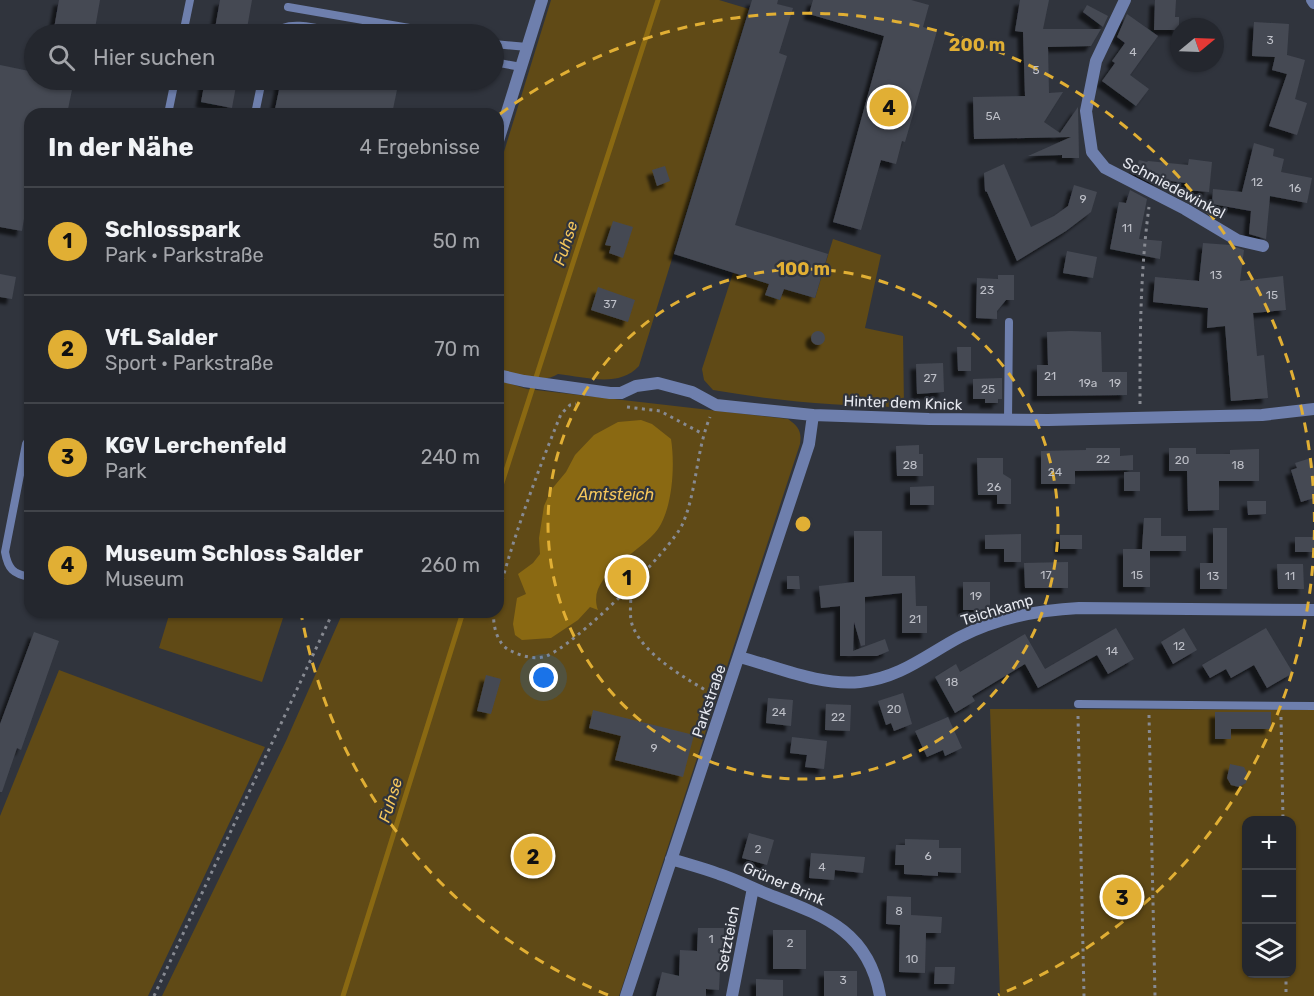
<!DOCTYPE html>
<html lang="de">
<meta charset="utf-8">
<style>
body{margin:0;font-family:Rubik,sans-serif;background:#2c2f36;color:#f1f3f6}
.controls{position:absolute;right:18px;bottom:18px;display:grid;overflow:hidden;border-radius:12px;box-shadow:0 2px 4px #0004}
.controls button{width:54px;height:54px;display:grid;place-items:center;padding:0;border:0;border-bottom:2px solid #41444a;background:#24272e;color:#f1f3f6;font:30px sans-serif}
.compass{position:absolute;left:1170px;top:18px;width:54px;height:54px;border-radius:50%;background:#24272e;box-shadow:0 2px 4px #0004;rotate:71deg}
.you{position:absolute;left:544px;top:678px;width:21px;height:21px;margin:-15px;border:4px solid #fff;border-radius:50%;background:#1a73e8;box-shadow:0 0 0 9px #1a73e833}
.badge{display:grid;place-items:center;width:39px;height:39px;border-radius:50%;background:#e1af34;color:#111;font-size:20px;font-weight:700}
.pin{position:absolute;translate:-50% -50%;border:3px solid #fff;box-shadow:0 2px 6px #0006}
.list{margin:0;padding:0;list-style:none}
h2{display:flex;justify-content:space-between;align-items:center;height:78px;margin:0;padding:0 24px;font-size:26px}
h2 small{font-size:20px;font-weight:400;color:#a3a5aa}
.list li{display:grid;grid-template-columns:39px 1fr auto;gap:18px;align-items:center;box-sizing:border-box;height:108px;padding:0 24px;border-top:2px solid #41444a}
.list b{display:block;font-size:22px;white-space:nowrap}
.list p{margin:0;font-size:20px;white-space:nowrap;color:#a3a5aa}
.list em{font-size:20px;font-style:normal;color:#a3a5aa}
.icon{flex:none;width:33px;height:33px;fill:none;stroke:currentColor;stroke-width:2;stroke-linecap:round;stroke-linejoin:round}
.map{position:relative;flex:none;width:1314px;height:996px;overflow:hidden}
.search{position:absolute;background:#24272e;box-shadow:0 2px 4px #0004;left:24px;top:24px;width:480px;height:66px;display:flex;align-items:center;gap:15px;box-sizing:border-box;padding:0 21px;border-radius:33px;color:#a3a5aa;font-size:22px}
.panel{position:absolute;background:#24272e;box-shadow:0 2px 4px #0004;left:24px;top:108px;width:480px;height:510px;border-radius:18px}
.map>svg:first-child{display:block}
.green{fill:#604a16;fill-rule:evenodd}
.water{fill:#8a6912}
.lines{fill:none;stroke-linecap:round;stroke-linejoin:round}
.stream{stroke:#8a6912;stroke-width:5}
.building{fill:#454953;filter:url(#shadow)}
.path{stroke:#878a92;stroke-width:3;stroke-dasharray:3 4.5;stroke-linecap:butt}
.lane{stroke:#6e7fad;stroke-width:8}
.street{stroke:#6e7fad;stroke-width:12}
.ring{fill:none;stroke:#e1af34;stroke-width:3;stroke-dasharray:10 8}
.labels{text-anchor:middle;stroke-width:4.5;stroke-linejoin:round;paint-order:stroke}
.number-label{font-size:12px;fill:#bec0c8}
.street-label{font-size:15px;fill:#e6e8ef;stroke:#30343d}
.water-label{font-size:16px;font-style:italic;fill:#f6c75c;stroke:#30343d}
.centre{fill:#e1af34;stroke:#30343d;stroke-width:3}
.ring-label{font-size:18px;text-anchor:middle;font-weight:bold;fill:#e1af34;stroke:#30343d;stroke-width:4.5;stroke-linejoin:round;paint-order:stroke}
</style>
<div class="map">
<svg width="1314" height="996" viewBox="0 0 1314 996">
<defs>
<filter id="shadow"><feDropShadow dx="-5.5" dy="5.5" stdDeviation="1.5" flood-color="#0009"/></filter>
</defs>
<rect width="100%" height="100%" fill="#30343d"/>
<!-- green -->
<path class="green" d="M551,0H719L749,9L639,366C619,388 586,377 558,374C542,385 516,373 498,369V171Z
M833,239L881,255L865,328L903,336L904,407C839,406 776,401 713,390L704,380L702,369L733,273L769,284L766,295L780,300L784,289L815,298Z
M498,380L527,389L788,419C798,426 802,431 800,444L619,996H162L286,741L343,612H498Z
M170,612H285L262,682L159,648Z
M59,670L265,747L148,996H0V816Z
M990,709L1314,710V996H1000ZM1246,820H1292V974H1246Z"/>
<!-- water -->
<path class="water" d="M641,420L652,424L671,439C675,464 673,507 658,529C641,553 585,575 598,610L590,607L578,620L551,638L522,640L515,635L513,624L517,598L526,594L518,574L533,563L540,554L539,538L544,506L551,490L566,472L575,455L594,435L618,422Z"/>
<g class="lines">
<!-- stream -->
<path class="stream" d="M498,495L658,0
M343,996L463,612"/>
</g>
<!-- building -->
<path class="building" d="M59,0H100L94,34H53Z
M220,0H252L246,34H214Z
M752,0H778L777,4L793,8L779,53L787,56L735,225L828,254L815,298L784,289L780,300L765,295L769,284L674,254Z
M813,0H911L929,5L923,27L937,31L905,142L902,141L896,164L881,160L861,230L833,222L884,36L809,14Z
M1020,0H1049L1043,29H1101L1091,46L1048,47L1049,93L1063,92L1044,122L1060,133L1078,107L1079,158H1062V155L1028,156L1071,137L974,139L973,97L1025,96L1023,32L1015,31Z
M1155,0H1176L1175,17H1179V30H1154Z
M1087,5L1108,16L1103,27L1083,12Z
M1127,14L1158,36L1130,75L1149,89L1136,106L1102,81L1115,63L1112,61L1125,43L1117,37Z
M1254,22L1289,24L1287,55L1305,60L1295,99L1307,103L1297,135L1269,126L1287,74L1272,70L1275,57L1252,56Z
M0,65L34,72V80H74L67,114H30V195L28,194L22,231L0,227Z
M205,80H237L232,108L201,102Z
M281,80H399L392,114H274Z
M1254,143L1274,149L1273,156L1284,159L1281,172L1312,178L1307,203L1270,196L1266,239L1249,234L1251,211L1212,204L1213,189L1242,192Z
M1189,159L1212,162L1209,192L1186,190V183L1155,179L1153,184L1134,174L1139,160L1147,162L1148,161L1188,165Z
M1004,164L1031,227L1054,216L1068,206L1074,185L1097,192L1091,212L1066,231L1017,261L987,192L985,191L984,173Z
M665,166L670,181L657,186L652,170Z
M1130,190L1147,199L1139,239L1162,241L1160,259L1110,249L1119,202L1126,203Z
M613,221L633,227L623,258L609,253L611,246L605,245Z
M1203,243L1230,245L1244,250L1240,281L1283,276L1286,310L1253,313L1257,356L1264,355L1268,398L1231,401L1225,326L1207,328L1208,308L1153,302L1155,277L1199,281Z
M1067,251L1097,257L1093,278L1063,273Z
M0,274L16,277L12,299L0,297Z
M998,275H1014V300H1006L997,311V319L976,318L977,278L998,279Z
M598,287L635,300L628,322L591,310Z
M1070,331L1101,332L1102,372H1127V395L1037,396V365H1048L1047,332Z
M811 338a7 7 0 1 1 14 0a7 7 0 1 1-14 0Z
M957,347H971V371H958Z
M943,363L944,392L917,394L916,364Z
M1002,378V399H998V403H985V399H973V379Z
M919,445V454H923V476H897L896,446Z
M1086,448H1120V456L1133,455V470L1075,471V484H1041V451L1086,450Z
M1169,448H1196V454H1230V450L1259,449V481H1219V510L1188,511L1187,471H1169Z
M977,458H1003V474L1011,479V504H997V495H978Z
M1311,458L1314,467V498L1301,502L1291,470L1297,468L1295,463Z
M1124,472H1140V491H1124Z
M934,486V505H910V487Z
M1247,501H1266V514L1248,515Z
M1144,518H1161V536H1186V551H1150V587H1123V549H1142Z
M1213,528H1227V589H1200V563H1213Z
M854,531H882V576H915L916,606H927V633H902V593L865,597V645L861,646L854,622L853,651L885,639L889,651L877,656H840V606L821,608L819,586L854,582Z
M1021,534V562H1004V549H985V535Z
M1060,535H1082V549H1060Z
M1295,537H1314V552H1295Z
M1068,562V588H1025L1024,563Z
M1277,564H1303L1304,589H1278Z
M787,576H799L800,589H787Z
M963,582H990V610H963Z
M1116,628L1134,659L1108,674L1097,655L1038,688L1025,664L972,696L975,701L955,713L935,677L956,664L960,672L1025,634L1045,669Z
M1184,628L1197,650L1173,664L1161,642Z
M1266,628L1293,673L1267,688L1254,665L1231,678L1226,669L1210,678L1202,665Z
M34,632L59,641L21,750L17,748L2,792H0V724Z
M486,675L501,679L491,714L477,711Z
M903,693L912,724L894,731L891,723L886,725L878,701Z
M768,698L793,700L791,726L766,723Z
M826,704L851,705L850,731L825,730Z
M593,710L694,735L683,777L615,760L621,736L589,728Z
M1215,712H1271V729H1231V739H1215Z
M948,717L962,748L945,756L943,750L927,757L915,731Z
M792,737L827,741L824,769L805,767L807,755L790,753Z
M1230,764L1244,767L1248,775L1246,783L1239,787L1231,785L1227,778Z
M749,833L774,840L767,865L742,858Z
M905,839L939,840V848H961V873L938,872V876L904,874V865H895L896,845H905Z
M811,853L865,857L863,873L835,870L834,880L809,878Z
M887,896L911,897V915L942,917L941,933H926L925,973L899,972L900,925L886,924Z
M698,928H724L723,969H720L719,990L706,989V996H656L662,972L679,976L680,950L697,951Z
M773,930H806V969H773Z
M935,967H955L954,984H934Z
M824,971H857V996H824Z
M756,979L783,980V996H756Z"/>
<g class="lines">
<!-- path -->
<path class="path" d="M1140,404C1140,338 1140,273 1149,207
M627,407L660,411L703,434
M631,585C632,597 628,616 633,627C645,656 687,679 712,694
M498,595C515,532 537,473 561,414L570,405L576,404
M494,612C492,625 498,646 511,651C521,656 535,660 546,656C572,648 672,550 683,523C697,490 696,451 710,417
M1149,715L1155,996
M1078,716L1084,996
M1281,717L1283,820
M1286,974V996
M154,996L333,612"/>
<!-- lane -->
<path class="lane" d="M288,7L444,34
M183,34L190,0
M275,34C287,17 327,31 345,34
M494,44L527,47
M494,62L521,67
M168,114L175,80
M255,114L262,80
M1008,420L1009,322
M30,438L26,444L5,552C8,569 13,574 30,577
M1078,704L1314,706"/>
<!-- street -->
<path class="street" d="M1125,0L1096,61L1086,111L1092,152L1105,168L1185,209L1237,240L1263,246
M1312,0L1314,3
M498,141L542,0
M498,375L524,381L610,393H621L636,386L658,383L692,392L716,405L813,415L929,419L1048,420L1262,415L1314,409
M739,657C778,667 819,686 860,682C900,678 926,655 960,637C997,618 1038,610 1079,608L1314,610
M671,859C687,864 703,868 719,874C738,880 756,890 775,897C828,917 869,934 880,996
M626,996L809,444L813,415
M732,996L753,888"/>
</g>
<!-- distance rings -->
<g class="ring">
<circle cx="803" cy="524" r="255"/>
<path d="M608 995A510 510 0 0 1 301 613M500 114A510 510 0 1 1 998 995"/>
</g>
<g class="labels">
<!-- number labels -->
<g class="number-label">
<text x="1270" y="44">3</text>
<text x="1133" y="56">4</text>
<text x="1036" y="74">5</text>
<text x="993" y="120">5A</text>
<text x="1257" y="186">12</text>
<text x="1295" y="192">16</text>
<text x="1083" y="203">9</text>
<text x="1127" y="232">11</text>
<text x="1216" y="279">13</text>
<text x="987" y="294">23</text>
<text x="1272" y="299">15</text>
<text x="610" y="308">37</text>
<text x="1050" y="380">21</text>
<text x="930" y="382">27</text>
<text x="1088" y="387">19a</text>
<text x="1115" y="387">19</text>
<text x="988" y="393">25</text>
<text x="1103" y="463">22</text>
<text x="1182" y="464">20</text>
<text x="910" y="469">28</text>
<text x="1238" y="469">18</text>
<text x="1055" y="476">24</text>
<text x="994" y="491">26</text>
<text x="1046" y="579">17</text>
<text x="1137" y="579">15</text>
<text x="1213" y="580">13</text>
<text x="1290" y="580">11</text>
<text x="976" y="600">19</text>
<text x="915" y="623">21</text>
<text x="1179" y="650">12</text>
<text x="1112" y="655">14</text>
<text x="952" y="686">18</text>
<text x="894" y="713">20</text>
<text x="779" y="716">24</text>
<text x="838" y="721">22</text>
<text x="654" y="752">9</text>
<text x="758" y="853">2</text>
<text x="928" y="860">6</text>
<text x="822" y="871">4</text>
<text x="899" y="915">8</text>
<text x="711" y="943">1</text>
<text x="790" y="947">2</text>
<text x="912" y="963">10</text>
<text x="843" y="984">3</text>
</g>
<!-- street labels -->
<g class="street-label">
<text transform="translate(1174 188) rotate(28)" y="5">Schmiedewinkel</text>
<text transform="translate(903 403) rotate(2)" y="5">Hinter dem Knick</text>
<text transform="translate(997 610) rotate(-17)" y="5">Teichkamp</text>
<text transform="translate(709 701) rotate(-71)" y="5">Parkstraße</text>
<text transform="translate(784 884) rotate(23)" y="5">Grüner Brink</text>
<text transform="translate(728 939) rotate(-79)" y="5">Setzteich</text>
</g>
<!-- water labels -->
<g class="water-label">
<text transform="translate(565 243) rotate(-72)" y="6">Fuhse</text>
<text x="616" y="500">Amtsteich</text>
<text transform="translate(390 800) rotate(-73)" y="6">Fuhse</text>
</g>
</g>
<circle cx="803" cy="524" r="9" class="centre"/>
<g class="ring-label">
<text x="977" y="51">200 m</text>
<text x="803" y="275">100 m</text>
</g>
</svg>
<div class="controls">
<button>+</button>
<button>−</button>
<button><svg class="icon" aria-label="layers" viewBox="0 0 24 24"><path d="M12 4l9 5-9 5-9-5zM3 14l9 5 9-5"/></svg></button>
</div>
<svg class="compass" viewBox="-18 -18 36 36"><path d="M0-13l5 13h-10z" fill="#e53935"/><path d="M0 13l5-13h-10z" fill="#a3a5aa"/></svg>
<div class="you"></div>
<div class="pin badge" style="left:627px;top:577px">1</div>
<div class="pin badge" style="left:533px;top:856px">2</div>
<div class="pin badge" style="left:1122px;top:897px">3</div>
<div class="pin badge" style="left:889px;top:107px">4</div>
<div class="search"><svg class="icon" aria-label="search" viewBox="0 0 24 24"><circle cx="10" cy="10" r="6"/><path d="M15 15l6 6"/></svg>Hier suchen</div>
<section class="panel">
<h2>In der Nähe<small>4 Ergebnisse</small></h2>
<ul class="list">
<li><span class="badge">1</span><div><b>Schlosspark</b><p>Park · Parkstraße</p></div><em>50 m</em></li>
<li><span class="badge">2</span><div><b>VfL Salder</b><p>Sport · Parkstraße</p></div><em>70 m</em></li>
<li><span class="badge">3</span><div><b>KGV Lerchenfeld</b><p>Park</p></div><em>240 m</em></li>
<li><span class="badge">4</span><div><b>Museum Schloss Salder</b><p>Museum</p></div><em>260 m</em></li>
</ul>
</section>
</div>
